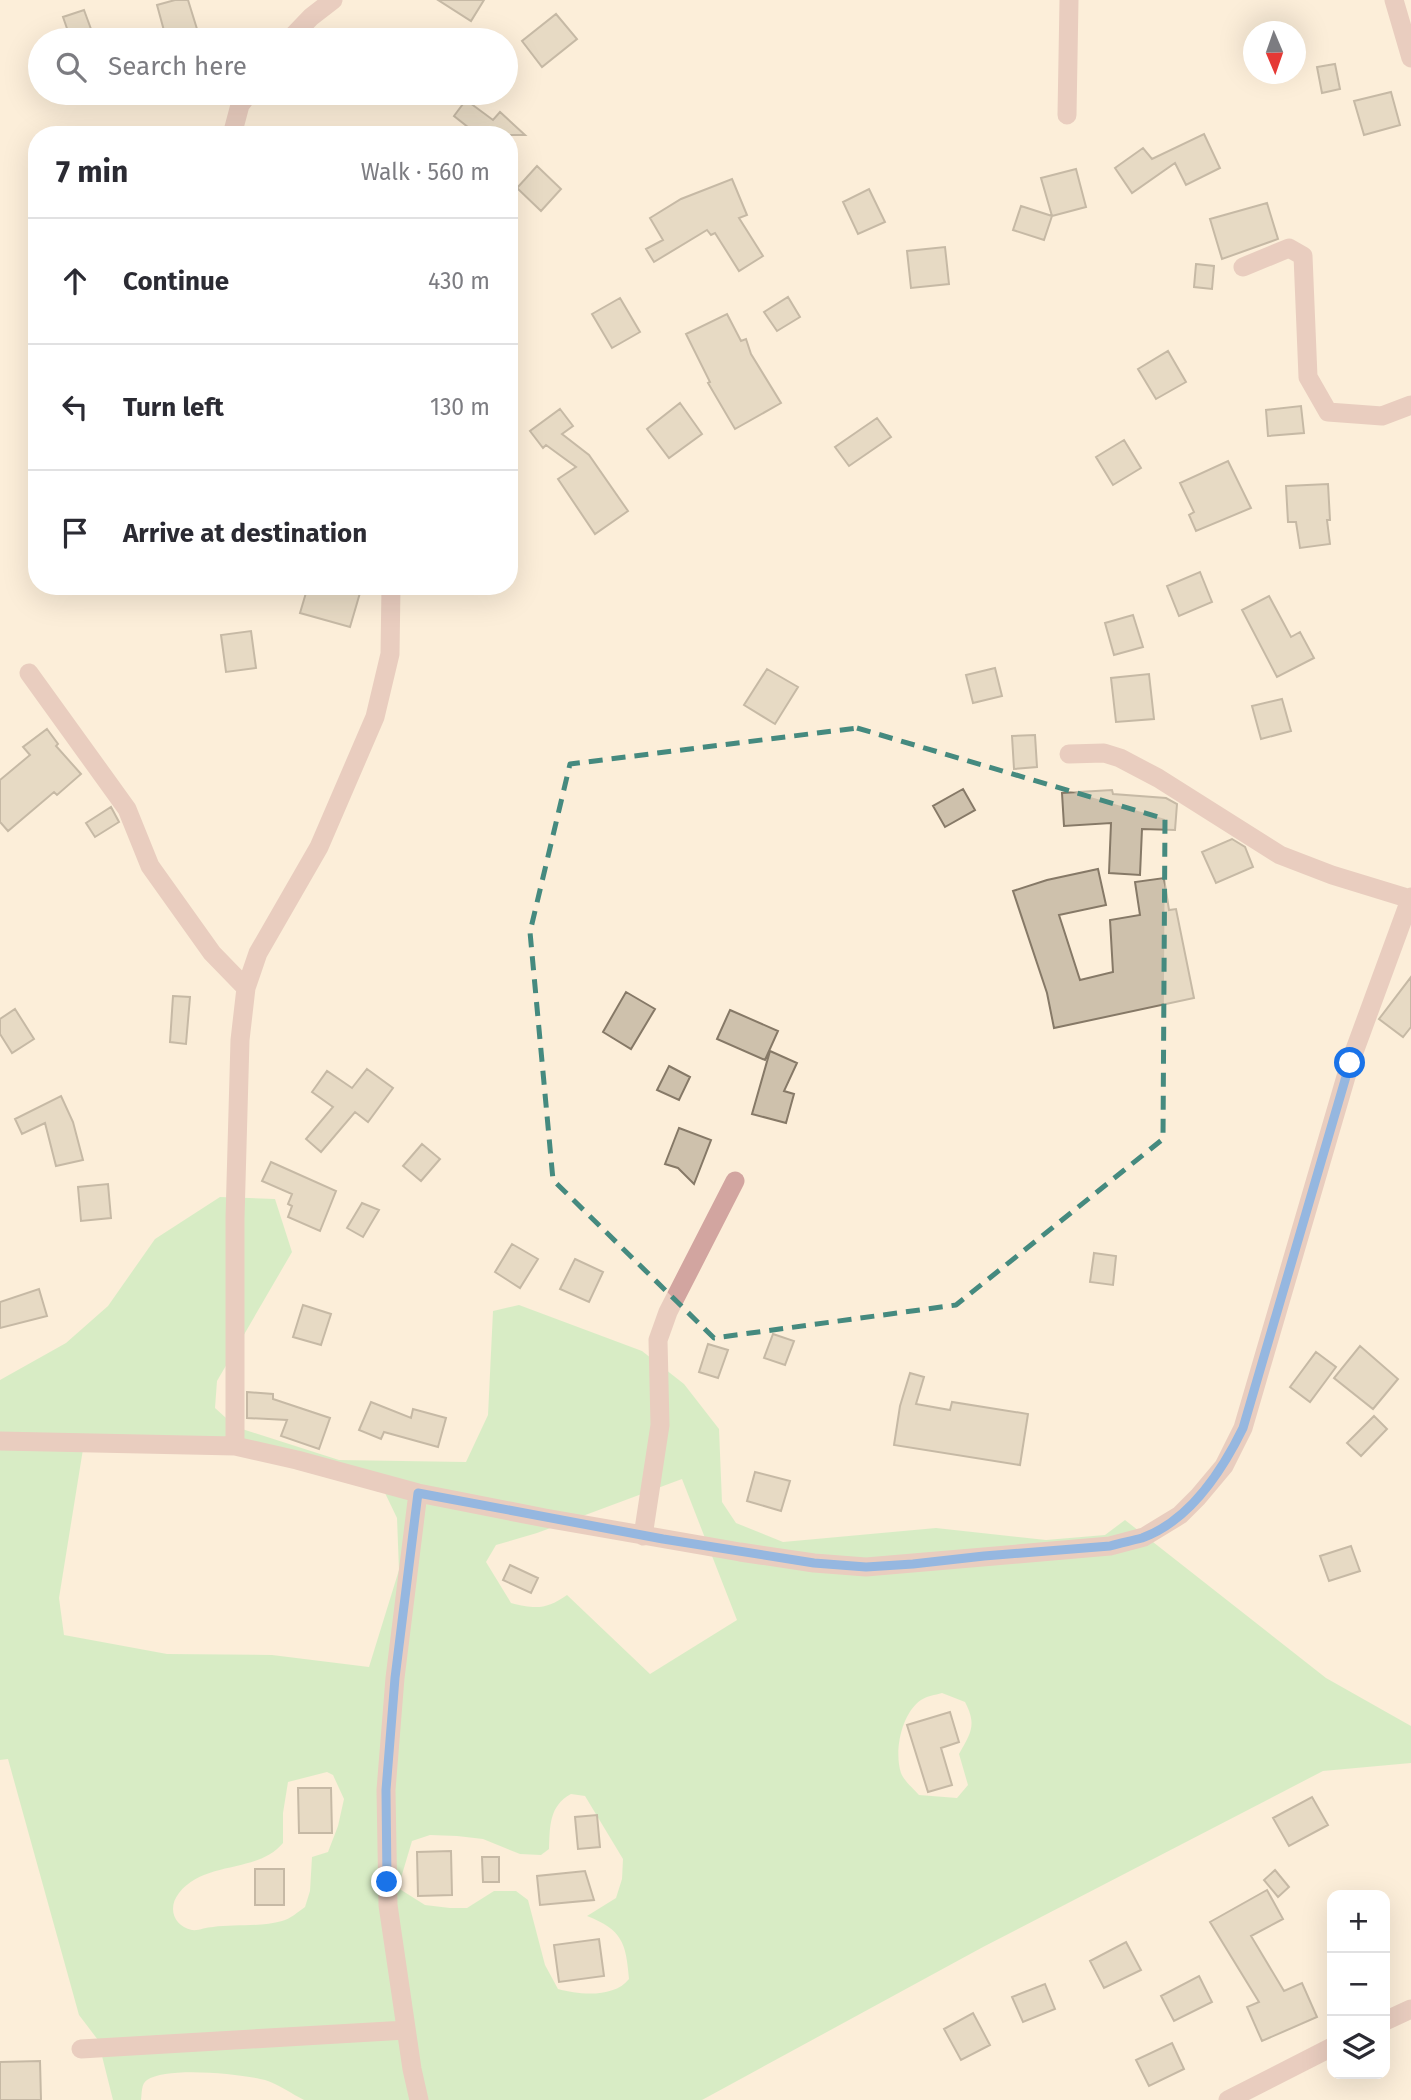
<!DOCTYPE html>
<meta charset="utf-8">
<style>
body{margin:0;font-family:"Fira Sans",sans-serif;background:#f2f2f3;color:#2b2b33}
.controls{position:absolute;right:21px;bottom:21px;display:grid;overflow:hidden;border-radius:14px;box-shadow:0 7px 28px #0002}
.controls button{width:63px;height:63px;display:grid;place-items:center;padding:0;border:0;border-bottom:2px solid #e1e1e2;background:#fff;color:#2b2b33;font:35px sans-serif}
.compass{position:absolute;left:1243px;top:21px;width:63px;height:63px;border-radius:50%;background:#fff;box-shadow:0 7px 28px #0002;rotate:178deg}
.stop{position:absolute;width:21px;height:21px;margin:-16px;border:5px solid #1a73e8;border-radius:50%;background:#fff}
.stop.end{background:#1a73e8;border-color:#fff;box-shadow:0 2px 7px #0008}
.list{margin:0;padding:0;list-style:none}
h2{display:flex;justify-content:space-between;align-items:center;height:91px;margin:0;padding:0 28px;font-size:30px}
h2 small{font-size:23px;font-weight:400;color:#7c7c81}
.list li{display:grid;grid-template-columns:46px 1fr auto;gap:21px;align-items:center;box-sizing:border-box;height:126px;padding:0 28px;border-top:2px solid #e1e1e2}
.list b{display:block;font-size:26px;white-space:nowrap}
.list em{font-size:23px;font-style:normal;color:#7c7c81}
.icon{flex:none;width:38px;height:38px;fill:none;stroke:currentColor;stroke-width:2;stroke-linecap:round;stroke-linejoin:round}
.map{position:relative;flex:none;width:1411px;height:2100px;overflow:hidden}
.search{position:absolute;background:#fff;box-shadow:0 7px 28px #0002;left:28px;top:28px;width:490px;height:77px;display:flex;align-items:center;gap:18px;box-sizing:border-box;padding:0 24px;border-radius:38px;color:#7c7c81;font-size:26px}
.panel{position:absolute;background:#fff;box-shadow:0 7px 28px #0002;left:28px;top:126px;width:490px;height:469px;border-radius:28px}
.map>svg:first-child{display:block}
.green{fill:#aee9ae;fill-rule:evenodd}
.building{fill:#cec1ac;stroke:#867967;stroke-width:2}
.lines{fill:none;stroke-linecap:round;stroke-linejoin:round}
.street{stroke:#d2a5a0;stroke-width:19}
.route{stroke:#1a73e8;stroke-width:9}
.marked{fill:none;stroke:#458a7f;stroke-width:5;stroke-dasharray:14 9;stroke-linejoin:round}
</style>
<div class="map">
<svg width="1411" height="2100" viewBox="0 0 1411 2100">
<rect width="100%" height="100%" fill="#fceed9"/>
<!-- green -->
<path class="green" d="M220,1197L275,1199L292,1252L217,1381L215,1408L236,1427L339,1460L466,1462L488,1415L493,1311L519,1305L642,1351L684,1384L719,1429L722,1502L736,1523L783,1542L936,1528L1046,1540L1105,1535L1125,1520L1326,1678L1411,1726V1763L1323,1771L983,1947L702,2100H304C292,2094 278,2084 265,2080C242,2074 167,2066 147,2080C141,2084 142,2093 141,2100H113L98,2040L79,2015L8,1759L0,1760V1380L66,1343L108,1306L155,1239ZM84,1443L206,1445L385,1493L397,1518L399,1570L369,1667L272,1655L167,1654L64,1635L59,1598ZM682,1479L737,1620L650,1674L567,1595C546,1610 535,1609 511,1603L486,1562L496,1545L537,1533ZM942,1693L965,1702C977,1725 971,1733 959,1754L968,1785L957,1798L919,1795C914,1789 904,1781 901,1773C894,1752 901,1714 921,1700C927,1696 935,1695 942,1693ZM327,1772L333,1775L344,1799L338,1826L328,1852L312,1857L310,1891L305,1907C298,1912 290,1919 282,1921C262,1927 234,1924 213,1927C206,1927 198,1931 192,1930C174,1926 167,1908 179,1893C205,1860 257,1874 283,1843V1813L288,1782ZM571,1794L585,1796L623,1859L622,1879L616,1898L587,1916C622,1930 626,1942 629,1979C614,1998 580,1995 558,1989L545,1965L528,1900L516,1891H494L467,1908H450L425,1905L398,1888L412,1841L430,1835L457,1836L483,1839L520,1854L541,1855L549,1849C550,1826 549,1806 571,1794Z"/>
<!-- building -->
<path class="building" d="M175,0H188L197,29L166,38L157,5Z
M438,0H484L471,21Z
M84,10L95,40H71L63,17Z
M556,14L577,39L542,67L522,41Z
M1335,64L1340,89L1322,93L1317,67Z
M1391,92L1400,125L1364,135L1354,101Z
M466,100L493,120L500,112L525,135H478L454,116Z
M1204,134L1220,168L1186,185L1175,163L1132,193L1115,168L1143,148L1152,159Z
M537,166L561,189L541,211L517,188Z
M1076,169L1086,207L1052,216L1041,178Z
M732,179L747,215L739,218L763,256L739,271L715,233L711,235L707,230L654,262L646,249L663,240L650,218L681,199Z
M869,189L885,222L858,234L843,202Z
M1267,203L1278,239L1222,259L1210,219Z
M1021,206L1052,216L1044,240L1013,230Z
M945,247L949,284L911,288L907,251Z
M1196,264L1214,266L1212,289L1194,287Z
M788,297L800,317L777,331L764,312Z
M620,298L640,332L612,348L592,314Z
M727,314L741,341L746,339L751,354L781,403L735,429L708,383L710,382L686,334Z
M1168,351L1186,382L1156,399L1138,369Z
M680,403L702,434L669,458L647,429Z
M1301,406L1304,433L1268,436L1266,410Z
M560,409L573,426L562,434L589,455L628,511L595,534L558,479L576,467L546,445L543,448L530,431Z
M877,418L891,437L849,466L835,447Z
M1124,440L1141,468L1113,485L1096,457Z
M1228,461L1251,508L1196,531L1189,515L1194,512L1180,483Z
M1328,484L1330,520H1327L1330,544L1300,548L1296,522H1288L1286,486Z
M1200,572L1212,602L1179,616L1167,586Z
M308,586H362L350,627L300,613Z
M1269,596L1291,637L1300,632L1314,658L1277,677L1242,610Z
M1133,615L1143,647L1114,655L1105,623Z
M251,631L256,668L226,672L221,635Z
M995,668L1002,696L973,703L966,675Z
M767,669L798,687L775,724L744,705Z
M1149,674L1154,719L1116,722L1111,678Z
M1282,699L1291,731L1261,739L1252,706Z
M47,729L58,744L56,746L81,774L57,795L54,792L8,831L0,822V780L30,755L23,747Z
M1035,735L1037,767L1014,769L1012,736Z
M963,789L975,810L945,827L933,806Z
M1112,790L1113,794L1166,798L1177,804L1175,830L1142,829L1140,875L1109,873L1111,823L1064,826L1062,793Z
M111,807L119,822L95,837L86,823Z
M1232,839L1245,847L1253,867L1216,883L1202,852Z
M1098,869L1106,905L1059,915L1080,980L1113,972L1110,920L1140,915L1135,882L1164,878L1169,910L1176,909L1194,998L1054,1028L1047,993L1013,891L1047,880Z
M1411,977V1027L1403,1037L1379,1019Z
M626,992L655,1009L631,1049L603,1032Z
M173,996L190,997L186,1044L170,1042Z
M15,1009L34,1039L12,1053L0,1034V1019Z
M730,1010L778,1031L765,1060L717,1039Z
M770,1051L797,1063L784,1091L794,1094L786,1123L752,1114Z
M669,1066L690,1077L679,1100L657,1090Z
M367,1069L393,1088L368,1122L355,1112L321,1152L306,1139L333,1107L312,1092L327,1071L352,1088Z
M61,1096L73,1122L83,1160L56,1166L45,1123L22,1134L15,1119Z
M679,1128L711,1140L694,1184L678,1168L665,1164Z
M422,1144L440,1159L421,1181L403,1166Z
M271,1162L336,1191L320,1231L288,1217L292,1206L288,1204L292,1194L262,1181Z
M108,1184L111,1218L81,1221L78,1187Z
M362,1203L379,1210L363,1237L347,1228Z
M512,1244L538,1259L520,1288L495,1272Z
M1094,1253L1116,1256L1113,1285L1090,1282Z
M575,1259L603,1272L589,1302L560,1289Z
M39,1289L47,1316L0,1328V1302Z
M303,1305L331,1314L321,1345L293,1337Z
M773,1334L794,1341L785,1365L764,1358Z
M708,1344L728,1350L718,1378L699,1372Z
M1360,1346L1398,1379L1373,1409L1334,1378Z
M1316,1352L1336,1367L1310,1402L1290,1387Z
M910,1373L924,1377L916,1404L950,1410L952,1402L1028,1414L1020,1465L894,1445L900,1406Z
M247,1392L273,1394V1399L330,1418L319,1449L281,1436L287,1420L247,1418Z
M371,1402L411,1418L413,1409L446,1418L438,1447L384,1432L381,1439L359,1430Z
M1374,1416L1387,1429L1361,1456L1347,1443Z
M755,1472L790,1481L781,1511L747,1501Z
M1351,1546L1360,1571L1329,1581L1320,1556Z
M510,1565L538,1578L531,1593L503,1580Z
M950,1712L959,1742L941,1748L952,1785L928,1792L907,1725Z
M298,1788H331L332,1833H299Z
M1312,1797L1328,1825L1289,1846L1273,1818Z
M597,1815L600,1847L578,1849L575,1817Z
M451,1851L452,1895L418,1896L417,1852Z
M482,1857H499V1882H483Z
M255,1869H284V1905H255Z
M1275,1870L1289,1887L1278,1897L1264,1880Z
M585,1871L594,1900L540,1905L537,1876Z
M1267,1890L1283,1919L1251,1936L1284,1991L1302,1983L1317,2017L1262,2041L1247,2007L1259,2002L1210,1922Z
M599,1939L604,1976L559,1982L554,1945Z
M1126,1942L1141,1970L1104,1988L1090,1961Z
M1199,1976L1212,2002L1174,2021L1161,1996Z
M1045,1984L1055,2009L1023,2022L1012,1997Z
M973,2013L990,2045L961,2060L944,2029Z
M1172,2043L1184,2069L1149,2086L1136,2060Z
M40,2061L41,2100H0V2062Z"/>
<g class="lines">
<!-- street -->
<path class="street" d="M1394,0L1411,58
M289,40L311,17L333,0
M1067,115L1069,0
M232,135L240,105L249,93
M1243,267L1289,248L1303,256L1308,377L1328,412L1382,416L1411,405
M29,673L127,809L150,866L212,953L246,988
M1069,754L1104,753L1120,758L1158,778L1280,855L1332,875L1410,899
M0,1441L235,1446L297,1460L418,1493L545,1518L740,1552L814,1563L866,1567L1110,1546L1144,1537L1180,1515L1198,1497L1224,1466L1243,1428L1350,1063L1411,897
M235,1446V1218L240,1040L246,988L258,953L319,847L375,717L390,654L391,586
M418,1493L395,1678L386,1790L388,1905L412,2069L419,2100
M643,1536L660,1425L658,1340L668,1312L735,1181
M1385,2021L1411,2009
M81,2049L406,2030
M1228,2100L1332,2047"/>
</g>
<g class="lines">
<!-- route -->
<path class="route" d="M387,1882L386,1790L395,1678L418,1493L663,1539L814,1563L866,1567L913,1564L984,1556L1110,1546C1120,1543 1131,1541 1142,1538C1189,1521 1222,1471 1243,1428L1350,1063"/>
</g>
<!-- marked area -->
<path d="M0 0H1411V2100H0ZM857,728L1165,819L1163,1139L956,1305L714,1338L553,1180L530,932L570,764Z" fill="#fceed9" fill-opacity=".55" fill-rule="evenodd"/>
<path class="marked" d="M857,728L1165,819L1163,1139L956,1305L714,1338L553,1180L530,932L570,764Z"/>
</svg>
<div class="controls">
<button>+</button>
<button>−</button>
<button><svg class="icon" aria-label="layers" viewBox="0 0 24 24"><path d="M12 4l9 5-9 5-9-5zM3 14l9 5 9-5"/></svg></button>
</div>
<svg class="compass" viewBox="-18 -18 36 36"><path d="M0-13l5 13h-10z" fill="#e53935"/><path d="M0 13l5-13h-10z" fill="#7c7c81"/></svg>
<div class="stop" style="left:1350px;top:1063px"></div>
<div class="stop end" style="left:387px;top:1882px"></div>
<div class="search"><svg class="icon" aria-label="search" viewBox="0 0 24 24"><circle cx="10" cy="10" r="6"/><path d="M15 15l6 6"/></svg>Search here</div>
<section class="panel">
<h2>7 min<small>Walk · 560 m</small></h2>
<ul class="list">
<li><svg class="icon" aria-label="ahead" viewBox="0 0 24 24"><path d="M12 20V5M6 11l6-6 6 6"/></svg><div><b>Continue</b></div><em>430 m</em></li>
<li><svg class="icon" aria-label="left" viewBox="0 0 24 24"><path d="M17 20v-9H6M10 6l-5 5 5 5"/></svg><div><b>Turn left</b></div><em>130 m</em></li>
<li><svg class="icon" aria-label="arrive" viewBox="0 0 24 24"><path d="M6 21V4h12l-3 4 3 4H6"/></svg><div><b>Arrive at destination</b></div></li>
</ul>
</section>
</div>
